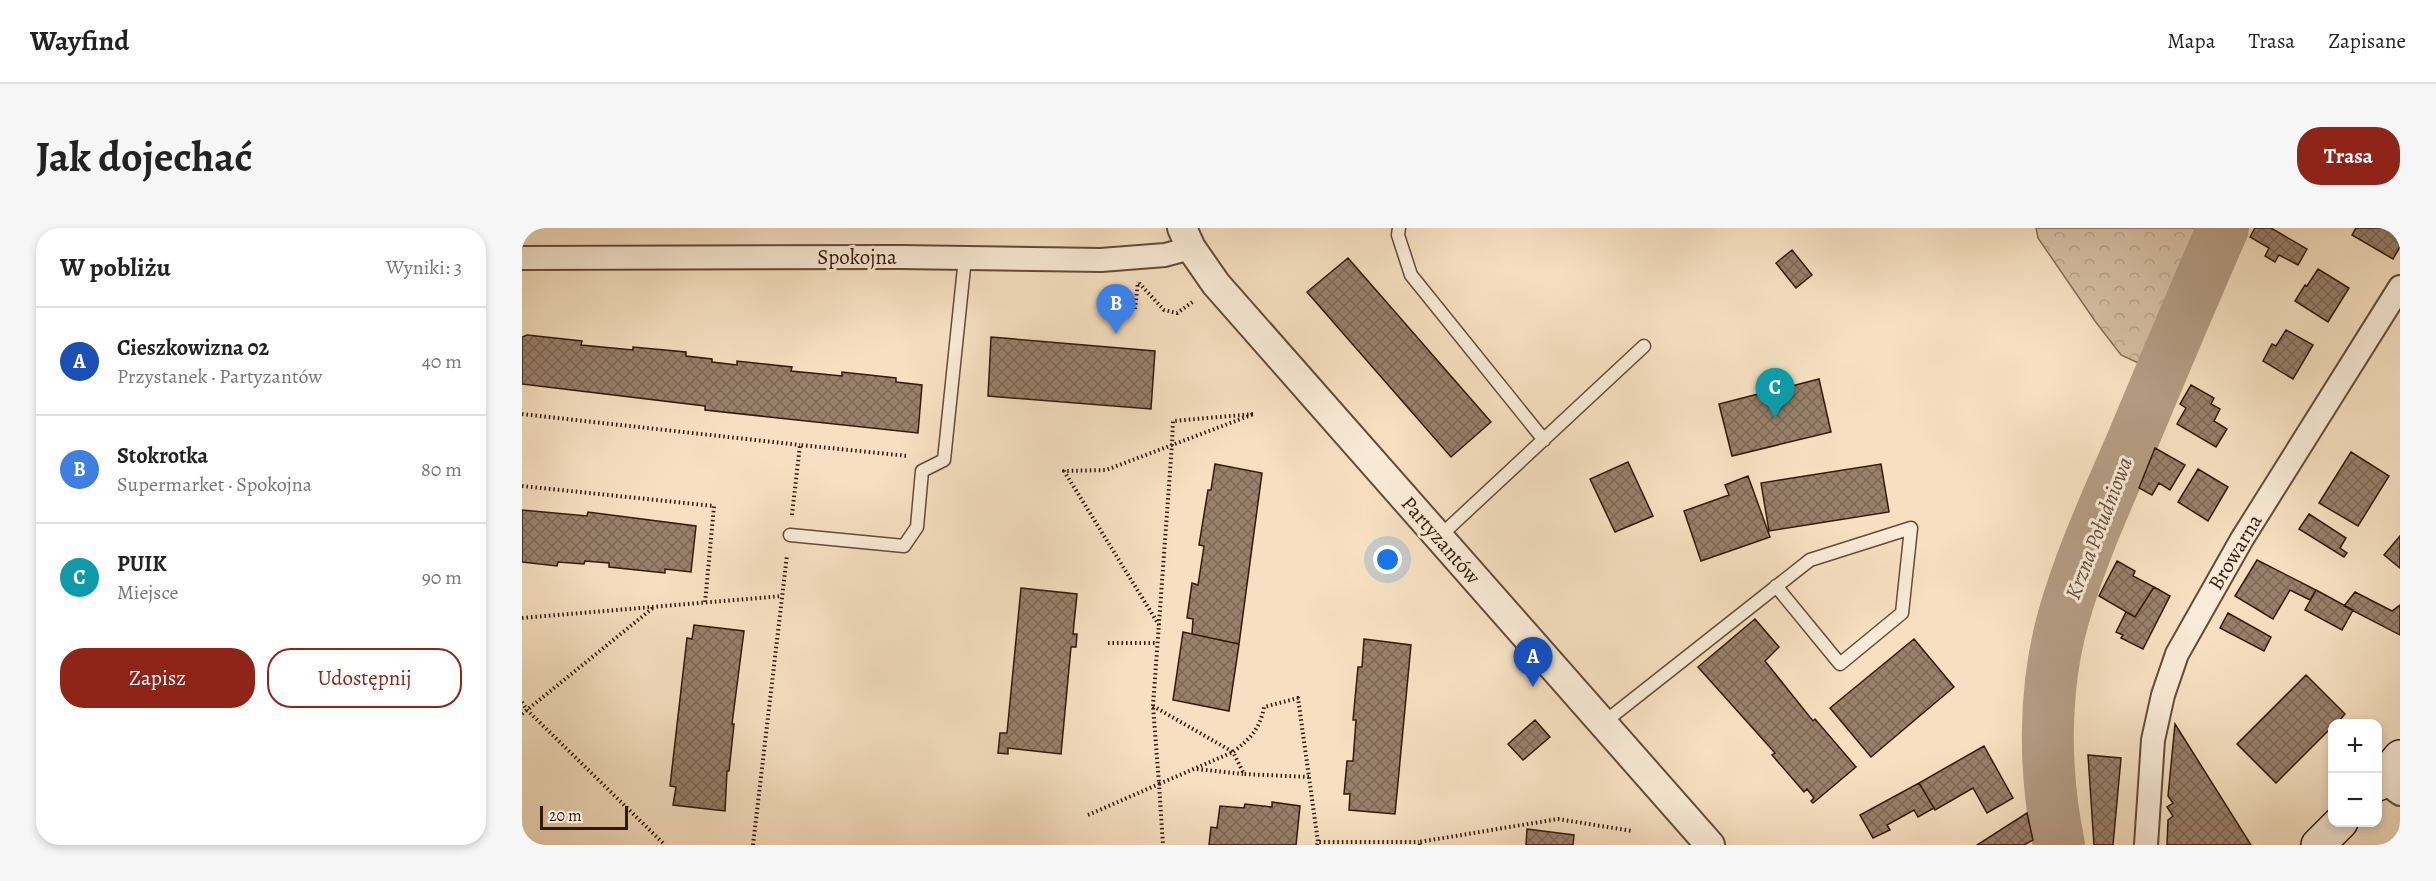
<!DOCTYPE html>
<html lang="pl">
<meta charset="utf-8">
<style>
body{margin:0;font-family:Alegreya,serif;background:#f6f6f6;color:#222}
.controls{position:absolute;right:18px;bottom:18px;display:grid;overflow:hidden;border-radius:12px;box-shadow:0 3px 9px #0003}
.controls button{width:54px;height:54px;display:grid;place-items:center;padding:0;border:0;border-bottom:2px solid #e0e0e0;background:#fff;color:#222;font:30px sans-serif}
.scale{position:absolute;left:18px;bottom:15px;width:88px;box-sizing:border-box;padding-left:6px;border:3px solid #33190c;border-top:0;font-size:16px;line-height:21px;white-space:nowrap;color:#33190c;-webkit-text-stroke:4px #f9ebd7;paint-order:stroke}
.you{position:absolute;left:866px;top:332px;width:21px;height:21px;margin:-15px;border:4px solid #fff;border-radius:50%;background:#1a73e8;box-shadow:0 0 0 9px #1a73e833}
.badge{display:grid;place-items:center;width:39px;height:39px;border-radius:50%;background:#8f2418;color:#fff;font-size:20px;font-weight:700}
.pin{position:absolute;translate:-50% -50px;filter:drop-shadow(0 2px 3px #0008)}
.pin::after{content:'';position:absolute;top:32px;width:21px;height:18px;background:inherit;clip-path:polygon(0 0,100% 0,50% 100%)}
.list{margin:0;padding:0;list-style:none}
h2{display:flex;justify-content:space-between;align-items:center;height:78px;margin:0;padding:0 24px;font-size:26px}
h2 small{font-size:20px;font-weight:400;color:#767676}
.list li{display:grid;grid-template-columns:39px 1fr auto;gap:18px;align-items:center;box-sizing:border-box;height:108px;padding:0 24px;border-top:2px solid #e0e0e0}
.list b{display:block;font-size:22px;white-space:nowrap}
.list p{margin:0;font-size:20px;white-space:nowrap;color:#767676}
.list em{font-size:20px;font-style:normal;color:#767676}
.actions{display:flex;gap:12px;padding:18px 24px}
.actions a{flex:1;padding:14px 0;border:2px solid #8f2418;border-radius:24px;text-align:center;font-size:21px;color:#8f2418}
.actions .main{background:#8f2418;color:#fff}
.map{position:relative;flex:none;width:1878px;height:617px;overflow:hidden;border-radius:24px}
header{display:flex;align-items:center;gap:36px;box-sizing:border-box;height:84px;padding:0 30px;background:#fff;border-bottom:2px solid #e0e0e0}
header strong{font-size:28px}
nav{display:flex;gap:33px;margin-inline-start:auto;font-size:21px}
.intro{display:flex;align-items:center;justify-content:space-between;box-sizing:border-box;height:144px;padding:0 36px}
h1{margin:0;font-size:42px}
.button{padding:15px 27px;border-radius:24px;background:#8f2418;color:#fff;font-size:21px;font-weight:700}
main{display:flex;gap:36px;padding:0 36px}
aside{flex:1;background:#fff;border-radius:24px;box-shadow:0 3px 9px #0003}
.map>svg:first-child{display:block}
.forest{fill:url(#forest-crowns);stroke:#846c57;stroke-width:1.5}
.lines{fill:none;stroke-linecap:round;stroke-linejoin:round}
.river{stroke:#b49c83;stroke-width:52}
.building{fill:url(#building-cross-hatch);stroke:#33190c;stroke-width:1.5}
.service-casing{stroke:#644b39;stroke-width:15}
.minor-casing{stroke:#644b39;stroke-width:26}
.tertiary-casing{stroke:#644b39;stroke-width:32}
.secondary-casing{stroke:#33190c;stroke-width:36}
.path{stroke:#33190c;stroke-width:4;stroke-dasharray:1.5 3;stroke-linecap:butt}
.service{stroke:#f9ebd7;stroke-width:12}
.minor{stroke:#f9ebd7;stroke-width:22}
.tertiary{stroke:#f9ebd7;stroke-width:28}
.secondary{stroke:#f9ebd7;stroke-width:33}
.labels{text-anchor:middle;stroke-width:6;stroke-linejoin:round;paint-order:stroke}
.street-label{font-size:21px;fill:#33190c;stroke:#f9ebd7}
.water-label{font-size:22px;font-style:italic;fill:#674d3c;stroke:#f9ebd7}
</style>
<header>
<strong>Wayfind</strong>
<nav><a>Mapa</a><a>Trasa</a><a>Zapisane</a></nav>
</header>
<div class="intro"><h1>Jak dojechać</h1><a class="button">Trasa</a></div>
<main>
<aside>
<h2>W pobliżu<small>Wyniki: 3</small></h2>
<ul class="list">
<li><span class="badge" style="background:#1a4fb4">A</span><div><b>Cieszkowizna 02</b><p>Przystanek · Partyzantów</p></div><em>40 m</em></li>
<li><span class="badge" style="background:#3f7fe0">B</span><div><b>Stokrotka</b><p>Supermarket · Spokojna</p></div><em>80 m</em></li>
<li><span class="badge" style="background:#0f9aa8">C</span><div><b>PUIK</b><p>Miejsce</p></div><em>90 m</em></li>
</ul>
<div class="actions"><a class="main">Zapisz</a><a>Udostępnij</a></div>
</aside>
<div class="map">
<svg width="1878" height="617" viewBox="0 0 1878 617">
<defs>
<pattern id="forest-crowns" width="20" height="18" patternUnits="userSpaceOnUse" patternTransform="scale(1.5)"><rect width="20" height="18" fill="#d5bea2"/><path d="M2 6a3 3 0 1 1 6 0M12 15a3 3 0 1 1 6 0" fill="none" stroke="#b7a38a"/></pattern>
<pattern id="building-cross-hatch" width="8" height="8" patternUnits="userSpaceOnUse" patternTransform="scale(1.5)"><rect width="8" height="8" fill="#98806a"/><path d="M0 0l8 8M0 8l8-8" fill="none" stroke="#7d6856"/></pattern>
</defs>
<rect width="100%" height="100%" fill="#f6e0c1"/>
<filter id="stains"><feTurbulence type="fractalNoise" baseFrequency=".00333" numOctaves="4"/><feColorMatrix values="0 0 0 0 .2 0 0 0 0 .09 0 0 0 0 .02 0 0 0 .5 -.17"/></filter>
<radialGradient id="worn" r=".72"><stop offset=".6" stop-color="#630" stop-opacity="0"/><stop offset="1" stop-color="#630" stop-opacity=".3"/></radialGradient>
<!-- forest -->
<path class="forest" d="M1514,0H1685L1625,139L1599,127L1573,93L1516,10Z"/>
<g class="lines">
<!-- river -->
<path class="river" d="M1537,617C1522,545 1521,463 1541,391C1558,330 1585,272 1610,214C1640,142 1670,71 1701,0"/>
</g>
<!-- building -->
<path class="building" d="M1733,0H1749L1785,21L1776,37L1757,27L1753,34L1743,28L1747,20L1728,9Z
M1834,0H1878V19L1871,31L1830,7Z
M1270,22L1290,47L1274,60L1254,35Z
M826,30L969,194L929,229L785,64Z
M1796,41L1827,60L1806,94L1773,73L1783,57L1785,58Z
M1764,102L1791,117L1771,151L1741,133L1750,116L1754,118Z
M5,107L60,113L59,117L111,122V119L164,124V128L190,131V134L215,137V133L270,139L269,143L320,148V144L374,150V154L400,157L396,205L183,182V178L0,156V109Z
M469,109L633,123L629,181L466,168Z
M1297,151L1309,204L1210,228L1197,176L1248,163L1249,167L1259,164L1258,161Z
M1669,157L1692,170L1689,176L1698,181L1692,193L1705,201L1694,219L1655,196L1664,180L1658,176Z
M1633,220L1663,237L1648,262L1637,255L1630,267L1617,260Z
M1829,224L1867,248L1836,298L1797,275Z
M1106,234L1131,288L1093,304L1068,251Z
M693,236L740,245L717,416L670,406L671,391L665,390L670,355L676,357L682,318L677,317L686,262H689Z
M1359,236L1367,284L1247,303L1239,255Z
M1676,241L1706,259L1686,293L1656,274Z
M1226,248L1248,309L1179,333L1162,283L1207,267L1203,257Z
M0,282L65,288L66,284L174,298L169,344L143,341V345L87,339V335L63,333L62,336L36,334L35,338L0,334Z
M1787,286L1824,310L1818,320L1825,325L1822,329L1777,301Z
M1878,308V340L1862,327Z
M1735,332L1794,362L1788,372L1768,362L1751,391L1713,368Z
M1595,333L1613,343L1611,348L1632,359L1613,389L1577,368Z
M1632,359L1648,368L1621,421L1599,410L1601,407L1594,404L1604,384L1613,389Z
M499,360L555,366L551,406H555L554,419H549L539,526L486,520V526L476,525L478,505H485Z
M1794,362L1831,382L1820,402L1783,382Z
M1833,364L1870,383L1878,377V407L1822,378Z
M1706,385L1749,409L1742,423L1698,400Z
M1233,391L1257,419L1243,433L1291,493L1293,491L1334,539L1291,575L1289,573L1292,570L1285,561L1282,564L1250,527L1253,525L1176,439Z
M172,397L222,403L210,496H212L207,543H205L203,583L151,577L154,559L148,558L165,410L170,411Z
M661,404L717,416L707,483L651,472Z
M842,411L889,417L873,586L827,582L828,566H822L825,533H831L834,492H831L836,439H840Z
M1392,411L1432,459L1349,529L1308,480Z
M1784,447L1823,486L1814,496H1810V499L1754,555L1715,516Z
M1013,492L1028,509L1001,532L986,516Z
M1653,496L1729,617H1645L1646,592L1651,588L1645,579L1651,575L1646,568Z
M1462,518L1491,570L1465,585L1451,560L1413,582L1397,555Z
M1566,527L1599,530L1591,617H1572Z
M1397,555L1412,580L1396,589L1392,582L1365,597L1368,602L1351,610L1338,587Z
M750,574L778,578L774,617H687L689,599L695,600L698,578L722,580L723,576L750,579Z
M1505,585L1511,612L1502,617H1455Z
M1005,601L1052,607L1051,617H1004Z"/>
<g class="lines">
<!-- service casing -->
<g class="service-casing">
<path id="service" d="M877,0L876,7L889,47L1022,212
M268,307L382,318L395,299L400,243L422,232L443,30
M917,309L1122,118
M1080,496L1288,332L1389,300L1380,385L1318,436L1254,358"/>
</g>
<!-- minor casing -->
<g class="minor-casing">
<path id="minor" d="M0,30L378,29L579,32L643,27L669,20
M1859,552L1878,566
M1624,617L1631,512L1641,467L1655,426L1720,311L1878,59"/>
</g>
<!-- tertiary casing -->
<g class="tertiary-casing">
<path id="tertiary" d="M660,0L669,20L694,56L1188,617"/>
</g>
<!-- secondary casing -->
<g class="secondary-casing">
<path id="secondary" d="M1856,556L1878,529
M1796,617L1819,594"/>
</g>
<!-- path -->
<path class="path" d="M617,55L642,82L655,85L672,73
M613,81L616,54
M0,186L278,217
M0,258L192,278L183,375
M270,287L278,217L386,228
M0,390L260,368
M586,415H635
M0,474L5,482L143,617
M631,478L650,216L651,193L732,186L584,242L542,243L637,397
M631,478L711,524L637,556Z
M0,486L132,379
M675,541L721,546
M787,549L722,546L711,524C728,511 738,501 742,479L776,470L796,614
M566,587L637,556L641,617
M231,617L265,327
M795,617L796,614H897
M898,617L897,614L1036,591L1110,603"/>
<!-- service -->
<use href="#service" class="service"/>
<!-- minor -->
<use href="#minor" class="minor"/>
<!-- tertiary -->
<use href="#tertiary" class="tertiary"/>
<!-- secondary -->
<use href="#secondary" class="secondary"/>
</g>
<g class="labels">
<!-- street labels -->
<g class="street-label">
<text x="335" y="36">Spokojna</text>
<text transform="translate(919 312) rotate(49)" y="7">Partyzantów</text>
<text transform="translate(1713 324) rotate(-59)" y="7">Browarna</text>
</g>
<!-- water labels -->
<g class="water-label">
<text transform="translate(1576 300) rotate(-69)" y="8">Krzna Południowa</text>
</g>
</g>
<rect width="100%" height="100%" filter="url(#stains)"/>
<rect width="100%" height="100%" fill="url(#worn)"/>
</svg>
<div class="controls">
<button>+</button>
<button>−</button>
</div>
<div class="scale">20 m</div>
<div class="you"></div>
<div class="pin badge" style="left:1011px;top:459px;background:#1a4fb4">A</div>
<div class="pin badge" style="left:594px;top:106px;background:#3f7fe0">B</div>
<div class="pin badge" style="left:1253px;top:190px;background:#0f9aa8">C</div>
</div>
</main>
